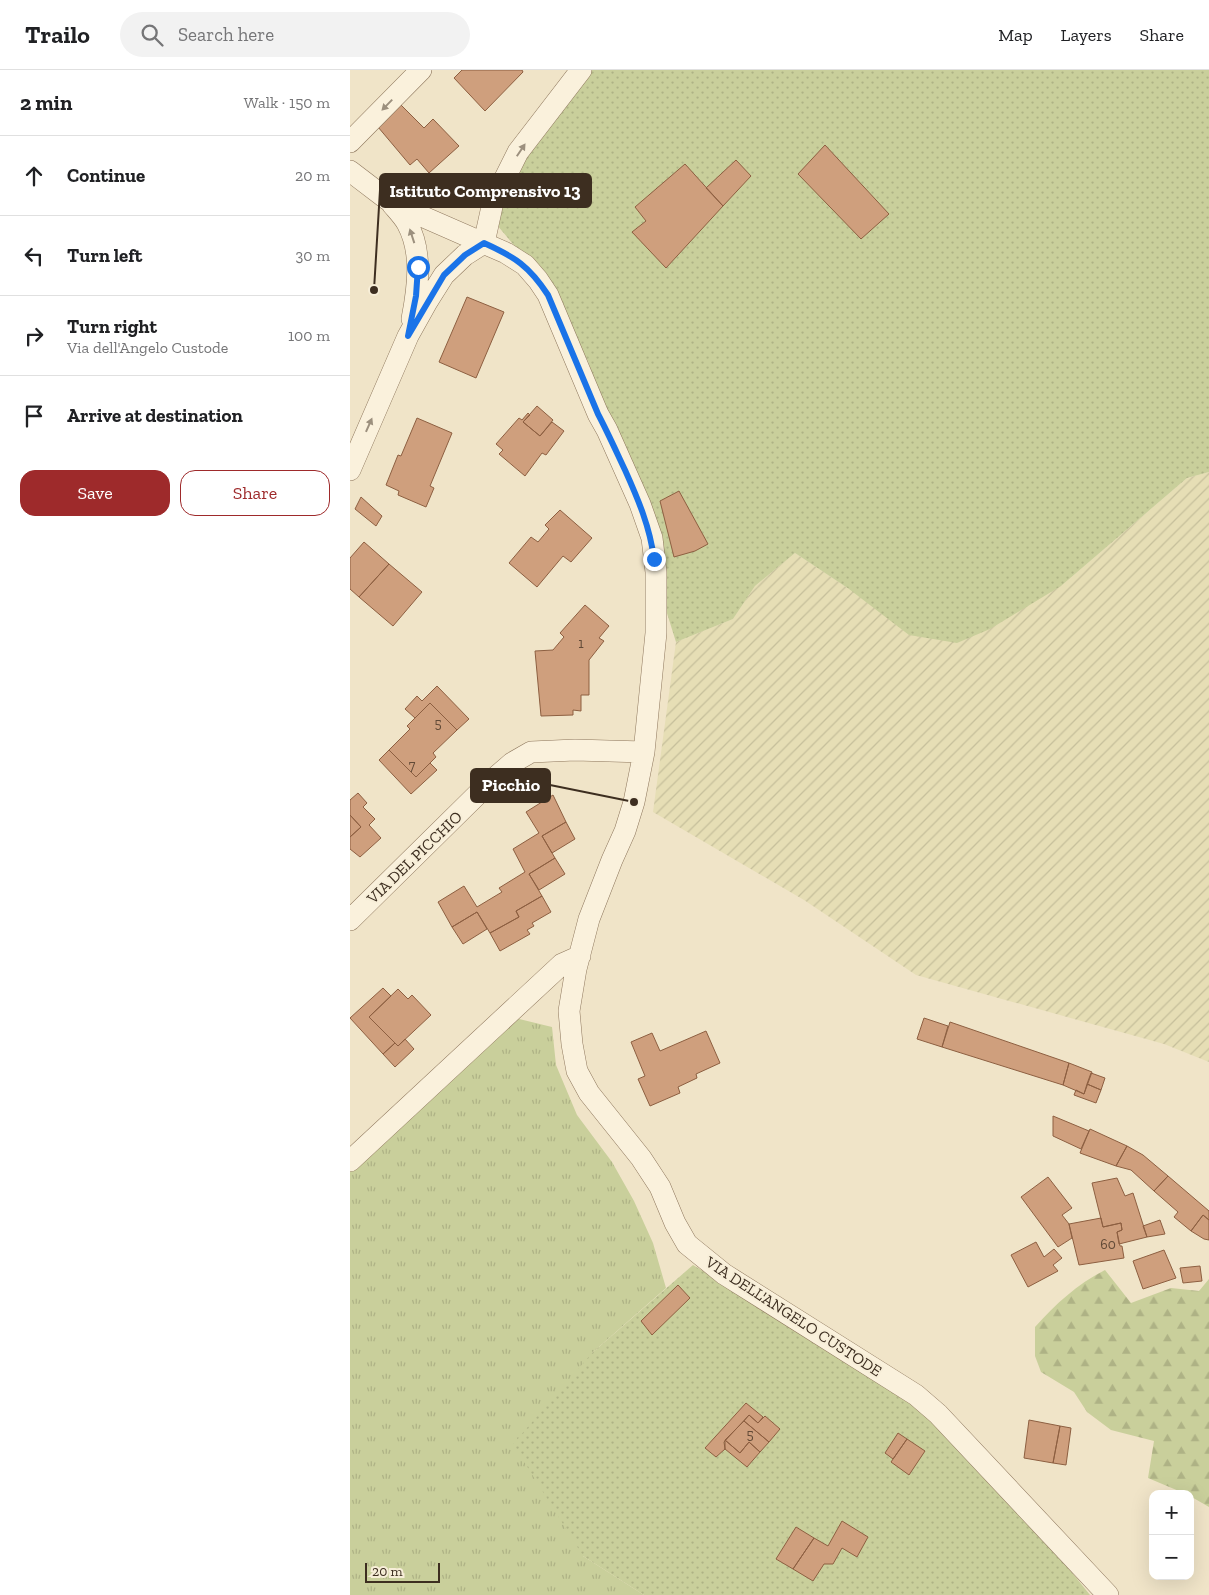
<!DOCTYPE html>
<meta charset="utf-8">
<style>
body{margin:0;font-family:"Zilla Slab",serif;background:#f2f2f2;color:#202124}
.controls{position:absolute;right:15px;bottom:15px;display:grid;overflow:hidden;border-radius:10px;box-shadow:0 5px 20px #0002}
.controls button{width:45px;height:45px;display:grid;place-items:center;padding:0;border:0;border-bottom:1px solid #e0e0e0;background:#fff;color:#202124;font:25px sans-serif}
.scale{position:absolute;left:15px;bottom:12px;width:75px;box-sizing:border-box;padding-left:5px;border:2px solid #3d2e20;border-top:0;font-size:14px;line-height:18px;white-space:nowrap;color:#3d2e20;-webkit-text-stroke:4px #f7eed8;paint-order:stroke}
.stop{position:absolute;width:15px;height:15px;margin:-11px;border:4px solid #1a73e8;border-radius:50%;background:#fff}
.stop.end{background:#1a73e8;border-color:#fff;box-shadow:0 1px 5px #0008}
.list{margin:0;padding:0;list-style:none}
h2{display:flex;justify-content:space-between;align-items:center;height:65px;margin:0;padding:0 20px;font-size:21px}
h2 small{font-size:16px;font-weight:400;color:#757577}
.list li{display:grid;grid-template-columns:32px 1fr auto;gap:15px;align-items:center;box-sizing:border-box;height:80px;padding:0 20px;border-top:1px solid #e0e0e0}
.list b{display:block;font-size:19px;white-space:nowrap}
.list p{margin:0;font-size:16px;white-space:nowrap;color:#757577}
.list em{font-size:16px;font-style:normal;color:#757577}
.actions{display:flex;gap:10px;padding:15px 20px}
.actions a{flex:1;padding:11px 0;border:1px solid #9e2a2b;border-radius:15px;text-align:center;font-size:18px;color:#9e2a2b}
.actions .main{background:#9e2a2b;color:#fff}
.icon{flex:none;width:28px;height:28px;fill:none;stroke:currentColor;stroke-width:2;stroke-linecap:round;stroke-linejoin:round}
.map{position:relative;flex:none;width:859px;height:1525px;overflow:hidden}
header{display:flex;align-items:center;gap:30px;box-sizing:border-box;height:70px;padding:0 25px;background:#fff;border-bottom:1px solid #e0e0e0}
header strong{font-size:24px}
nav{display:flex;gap:28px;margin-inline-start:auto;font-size:18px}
.search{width:350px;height:45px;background:#f2f2f2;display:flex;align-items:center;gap:12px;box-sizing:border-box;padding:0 18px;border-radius:28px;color:#757577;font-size:19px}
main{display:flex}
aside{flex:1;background:#fff}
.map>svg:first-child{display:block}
.farmland{fill:url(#farmland-furrows)}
.grass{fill:url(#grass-tufts)}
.forest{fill:url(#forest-firs)}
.park{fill:url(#park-dots)}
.building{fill:#cf9f7d;stroke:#8d5f41}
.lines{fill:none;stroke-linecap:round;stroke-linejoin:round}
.street-casing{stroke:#8d765c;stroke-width:22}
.street{stroke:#faf1dc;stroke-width:21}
.oneway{fill:#9c907e}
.route{stroke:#1a73e8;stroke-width:6}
.labels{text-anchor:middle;stroke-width:4;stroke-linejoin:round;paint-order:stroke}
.number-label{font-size:14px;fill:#624a37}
.street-label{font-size:16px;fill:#3d2e20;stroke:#f7eed8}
.leader{fill:none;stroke:#3d2e20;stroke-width:2}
.callout-dot{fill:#3d2e20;stroke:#f7eed8;stroke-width:2}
.callout{fill:#3d2e20;stroke:#3d2e20;stroke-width:2}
.callout-label{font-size:18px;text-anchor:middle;font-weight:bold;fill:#fff}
</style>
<header>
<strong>Trailo</strong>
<div class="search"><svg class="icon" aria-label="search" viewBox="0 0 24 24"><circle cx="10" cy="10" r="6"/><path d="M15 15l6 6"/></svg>Search here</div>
<nav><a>Map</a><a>Layers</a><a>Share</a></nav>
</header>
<main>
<aside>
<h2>2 min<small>Walk · 150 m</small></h2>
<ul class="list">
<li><svg class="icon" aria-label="ahead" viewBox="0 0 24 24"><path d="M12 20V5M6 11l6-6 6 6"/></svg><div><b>Continue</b></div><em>20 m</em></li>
<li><svg class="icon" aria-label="left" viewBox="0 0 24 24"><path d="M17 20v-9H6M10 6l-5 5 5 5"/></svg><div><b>Turn left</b></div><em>30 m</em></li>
<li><svg class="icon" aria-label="right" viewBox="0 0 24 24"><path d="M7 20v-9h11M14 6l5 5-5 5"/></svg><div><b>Turn right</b><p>Via dell'Angelo Custode</p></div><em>100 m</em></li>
<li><svg class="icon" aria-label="arrive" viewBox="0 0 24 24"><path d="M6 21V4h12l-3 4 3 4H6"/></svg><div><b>Arrive at destination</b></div></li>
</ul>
<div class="actions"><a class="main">Save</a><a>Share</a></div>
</aside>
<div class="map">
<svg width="859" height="1525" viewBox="0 0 859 1525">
<defs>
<pattern id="farmland-furrows" width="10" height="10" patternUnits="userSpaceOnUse" patternTransform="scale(1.25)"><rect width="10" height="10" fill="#e6deb5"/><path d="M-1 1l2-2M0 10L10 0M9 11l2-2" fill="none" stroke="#c6bf9b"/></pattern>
<pattern id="grass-tufts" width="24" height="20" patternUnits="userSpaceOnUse" patternTransform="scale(1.25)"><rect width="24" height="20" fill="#c9cf9b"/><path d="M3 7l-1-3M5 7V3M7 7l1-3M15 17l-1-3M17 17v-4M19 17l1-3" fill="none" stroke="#aeb285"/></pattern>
<pattern id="forest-firs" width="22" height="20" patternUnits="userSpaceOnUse" patternTransform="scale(1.25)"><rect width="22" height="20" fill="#c9cf9b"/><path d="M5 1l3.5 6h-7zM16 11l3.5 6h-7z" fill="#aeb285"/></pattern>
<pattern id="park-dots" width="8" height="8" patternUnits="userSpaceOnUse" patternTransform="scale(1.25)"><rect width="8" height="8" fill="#c9cf9b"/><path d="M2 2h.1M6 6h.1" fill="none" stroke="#aeb285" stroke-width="1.8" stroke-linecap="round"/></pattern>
</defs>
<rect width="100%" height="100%" fill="#f0e4c8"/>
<!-- farmland -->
<path class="farmland" d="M859,402V992L814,974L566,905L454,830L303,742L326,572L383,549L405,516L445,483L499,519L711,516L837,408Z"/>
<!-- grass -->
<path class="grass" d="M161,947L202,957L206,995L227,1045L262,1092L284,1131L303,1173L316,1218L242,1283L233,1486L294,1525H0V1097Z"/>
<!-- forest -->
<path class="forest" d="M755,1200L781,1233L821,1218L849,1221L859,1209V1437L840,1426V1424H836L798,1408L804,1371L761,1360L737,1342L724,1322L691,1302L685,1286V1257C707,1233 726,1215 755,1200Z"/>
<!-- park -->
<path class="park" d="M236,0H859V402L837,408L711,516L640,559L607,573L559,565L499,519L445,483L405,516L383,549L326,572L238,291L178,192L131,136Z
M343,1195L440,1253L571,1340L688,1460L740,1525H294L233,1486L163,1374L242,1283Z"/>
<!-- building -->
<path class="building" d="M112,0H172L173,2L135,41L104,8Z
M51,35L74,58L83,49L109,76L79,103L67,89L60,95L28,57Z
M475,75L539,144L511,169L448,104Z
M386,90L401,106L373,136L356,118Z
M335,94L373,136L316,198L282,162L296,151L285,137Z
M117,227L154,242L126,308L89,292Z
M187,336L203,350L190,366L173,352Z
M178,343L180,345L173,352L190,366L202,352L214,361L196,385L192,383L175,406L149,384L153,380L146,374L169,348L172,350Z
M67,348L102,363L80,416L84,418L76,437L48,425L49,421L36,415L48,385L51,386Z
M329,421L358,474L345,481L324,487L310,431Z
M11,427L32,446L26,456L5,439Z
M210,440L242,468L221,492L213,486L187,517L159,493L181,467L188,472L199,459L195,455Z
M14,472L39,494L9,527L0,519V488Z
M39,494L72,522L43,556L9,527Z
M235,535L259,556L249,568L254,571L239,590V625H231V641L223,640V645L191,646L185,581L203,580L214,567L210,563Z
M87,616L119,649L107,660L80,633L65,648L55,639L67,626L72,631Z
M80,633L107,660L83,683L86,687L66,707L39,680L60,659L57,656Z
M39,680L66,707L80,693L87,700L61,724L29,690Z
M8,723L17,733L13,737L25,749L19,755L31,768L10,787L0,779V767L11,757L0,745V730Z
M203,725L216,752L192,766L205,788L179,804L192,826L166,841L169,847L140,863L127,842L102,857L88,832L114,816L127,837L152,822L149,818L175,802L163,779L189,763L176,742Z
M0,745L11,757L0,767Z
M216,752L225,769L202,783L192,766Z
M205,788L215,804L189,820L179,804Z
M192,826L201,842L182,853L184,856L177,860L180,864L150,881L140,863L169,847L166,841Z
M127,842L137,859L113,874L102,857Z
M33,918L41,926L19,947L45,973L33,984L0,948Z
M48,919L58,929L62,925L81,945L48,976L19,947Z
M574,948L598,956L592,977L567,969Z
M600,952L719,993L713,1015L592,977Z
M356,961L370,993L346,1004L347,1008L328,1017L330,1023L300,1036L288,1009L295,1006L281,972L302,963L310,981Z
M55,969L64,979L45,997L33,984L45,973L48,976Z
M719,993L742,1002L734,1024L713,1015Z
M741,1003L755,1008L751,1020L737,1014Z
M737,1014L751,1020L746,1033L724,1025L726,1020L734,1024Z
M703,1046L739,1061L731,1079L703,1066Z
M740,1059L777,1076L766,1096L730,1083Z
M777,1076L793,1085L818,1106L804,1121L781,1100L766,1096Z
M818,1106L859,1141V1150L853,1145L841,1161L824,1147L828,1142L804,1121Z
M698,1107L722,1138L712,1145L719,1154L722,1168L708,1177L671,1127Z
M767,1108L775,1126L783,1123L797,1167L769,1174L767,1162L772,1160L771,1153L753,1157L742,1113Z
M853,1145L859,1150V1170L854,1169L841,1161Z
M751,1148L753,1157L771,1153L772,1160L767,1162L770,1176H772L774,1188L729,1195L719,1154Z
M810,1150L815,1164L797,1167L793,1156Z
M686,1172L694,1187L704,1179L712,1188L703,1195L708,1201L678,1217L661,1185Z
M814,1180L826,1208L793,1219L783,1191Z
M850,1196L852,1211L833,1213L830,1198Z
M328,1215L340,1228L302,1265L291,1251Z
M396,1333L413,1347L408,1353L399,1345L374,1372L375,1379L366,1387L355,1378Z
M399,1345L408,1353L415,1346L430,1359L419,1372L394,1351Z
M679,1350L710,1356L703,1393L674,1388Z
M394,1351L419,1372L410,1382L399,1372L390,1383L375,1370Z
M710,1356L721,1358L716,1395L703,1393Z
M548,1363L557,1369L543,1389L535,1383Z
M557,1369L575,1381L559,1405L541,1392Z
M375,1370L390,1383L399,1372L410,1382L397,1397L375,1379Z
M492,1451L518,1467L507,1487L492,1478L483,1494H474L463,1511L443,1499L464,1468L478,1476Z
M446,1457L464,1468L443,1499L426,1489Z"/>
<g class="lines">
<!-- street casing -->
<g class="street-casing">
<path id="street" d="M0,72L71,0
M0,101L38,130L60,141L156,183L175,195L188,210L198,225L248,344L257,360L290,434L302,468L306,502V563L294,682L284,732L275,761L262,790L239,849L226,899L219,941L222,974L227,1001L239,1023L291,1088L310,1117L325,1153L337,1174L374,1204L566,1325L588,1344L758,1525
M42,134C47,140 53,146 57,153C73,182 68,217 62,249
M134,173L143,132L168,82L231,0
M0,400L58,266L77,232L94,205L115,185L134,173
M0,850L140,712L162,693L181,682L225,680L294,682
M0,1091L212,894L230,886"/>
</g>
<!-- street -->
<use href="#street" class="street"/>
</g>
<!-- one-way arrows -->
<defs><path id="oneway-solid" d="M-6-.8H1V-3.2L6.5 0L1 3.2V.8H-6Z" transform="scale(1.25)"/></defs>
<g class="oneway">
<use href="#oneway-solid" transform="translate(37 35) rotate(134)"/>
<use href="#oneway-solid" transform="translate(171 80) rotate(-56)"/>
<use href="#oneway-solid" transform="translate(62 166) rotate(-108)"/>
<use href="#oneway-solid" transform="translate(19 355) rotate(-66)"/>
</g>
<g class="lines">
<!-- route -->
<path class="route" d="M68,197L66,226L58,266L94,205L115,185L134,173C165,187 179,196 198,225L248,344C258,363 266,381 275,400C288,429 300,457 304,489"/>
</g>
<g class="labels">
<!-- number labels -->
<g class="number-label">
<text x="231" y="578">1</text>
<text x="88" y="658">5</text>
<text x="62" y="700">7</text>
<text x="758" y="1179">60</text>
<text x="400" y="1369">5</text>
</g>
<!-- street labels -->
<g class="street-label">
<text transform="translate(64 787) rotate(-44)" y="6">VIA DEL PICCHIO</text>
<text transform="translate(444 1246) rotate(33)" y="6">VIA DELL'ANGELO CUSTODE</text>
</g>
</g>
<!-- callouts -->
<path class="leader" d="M24 220L30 120M284 732L200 715"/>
<g class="callout-dot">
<circle cx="24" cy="220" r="5"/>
<circle cx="284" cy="732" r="5"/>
</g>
<g class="callout">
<rect x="30" y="104" width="211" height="33" rx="5"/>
<rect x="121" y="699" width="79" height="33" rx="5"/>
</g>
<g class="callout-label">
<text x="135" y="127">Istituto Comprensivo 13</text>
<text x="161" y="721">Picchio</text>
</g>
</svg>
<div class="controls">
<button>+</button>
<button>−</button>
</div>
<div class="scale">20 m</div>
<div class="stop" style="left:68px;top:197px"></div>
<div class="stop end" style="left:304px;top:489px"></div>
</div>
</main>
